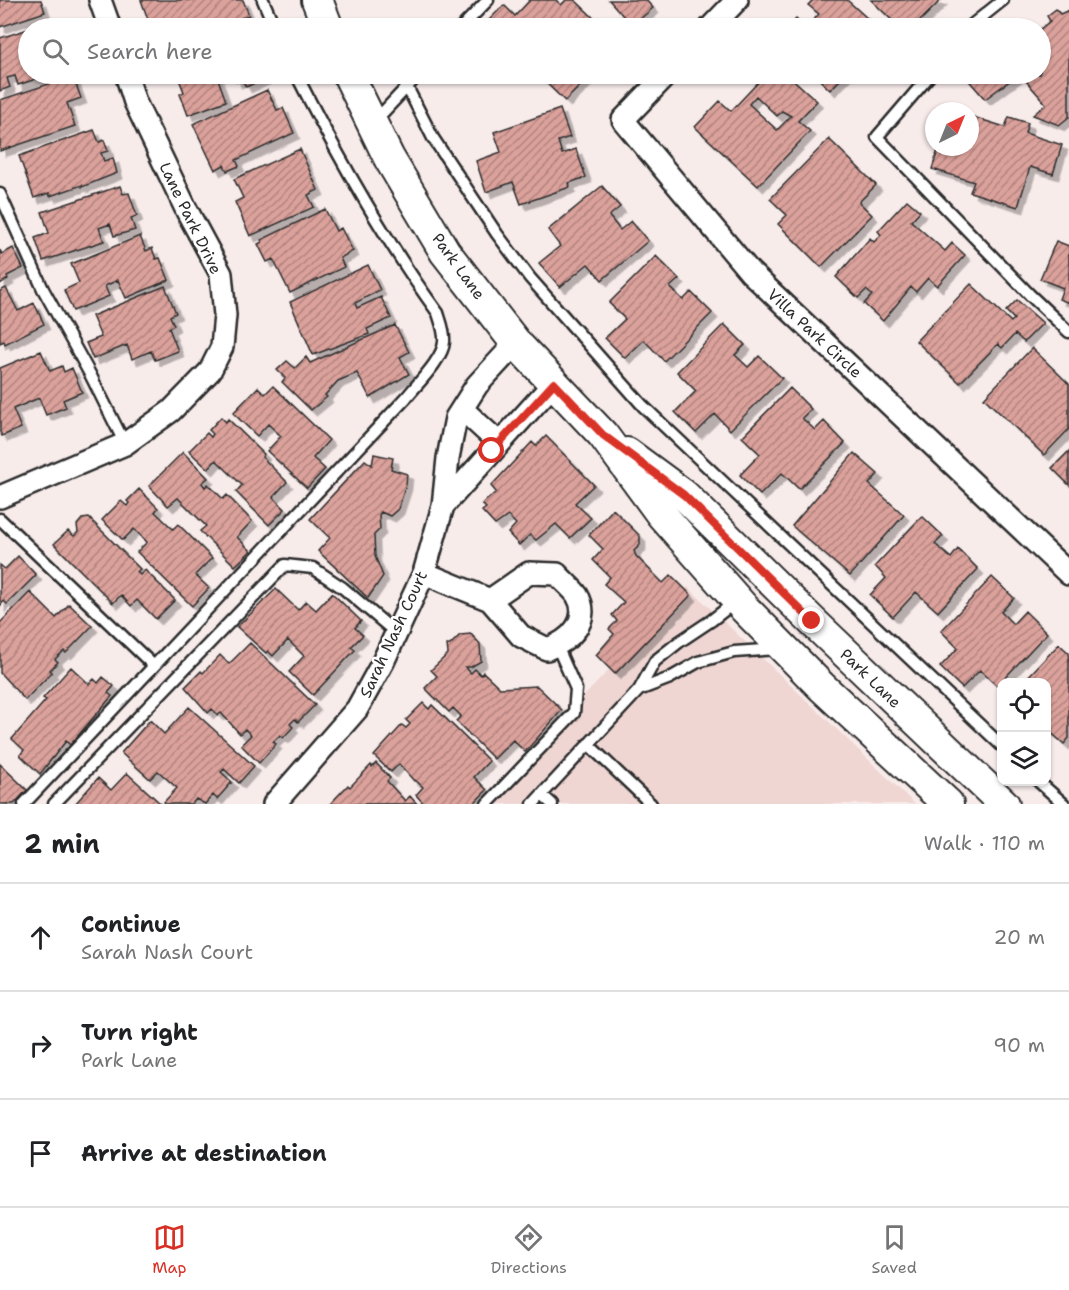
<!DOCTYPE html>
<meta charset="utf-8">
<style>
body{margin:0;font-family:"Shantell Sans",sans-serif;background:#f6f6f6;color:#202124}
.controls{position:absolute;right:18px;bottom:18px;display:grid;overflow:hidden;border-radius:12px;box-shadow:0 2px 4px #0004}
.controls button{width:54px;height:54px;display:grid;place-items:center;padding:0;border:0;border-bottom:2px solid #e0e0e0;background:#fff;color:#202124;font:30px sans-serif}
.compass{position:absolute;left:925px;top:102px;width:54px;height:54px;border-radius:50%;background:#fff;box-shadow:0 2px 4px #0004;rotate:43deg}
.stop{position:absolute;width:18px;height:18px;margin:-14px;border:4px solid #d93025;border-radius:50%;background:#fff}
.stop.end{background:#d93025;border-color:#fff;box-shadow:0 2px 6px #0008}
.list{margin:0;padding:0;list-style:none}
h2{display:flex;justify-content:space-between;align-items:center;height:78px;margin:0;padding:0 24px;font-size:26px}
h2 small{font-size:20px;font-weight:400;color:#757577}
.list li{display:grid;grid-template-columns:39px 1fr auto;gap:18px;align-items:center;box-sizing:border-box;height:108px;padding:0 24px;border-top:2px solid #e0e0e0}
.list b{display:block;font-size:22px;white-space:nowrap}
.list p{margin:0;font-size:20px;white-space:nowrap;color:#757577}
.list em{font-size:20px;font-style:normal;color:#757577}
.icon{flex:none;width:33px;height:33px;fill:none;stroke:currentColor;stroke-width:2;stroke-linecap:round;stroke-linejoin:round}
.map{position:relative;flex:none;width:1069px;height:804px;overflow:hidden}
.search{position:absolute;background:#fff;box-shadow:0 2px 4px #0004;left:18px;right:18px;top:18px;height:66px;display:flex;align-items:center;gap:15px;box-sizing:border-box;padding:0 21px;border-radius:33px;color:#757577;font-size:22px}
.sheet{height:402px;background:#fff}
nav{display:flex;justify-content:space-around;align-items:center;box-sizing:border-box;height:84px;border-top:2px solid #e0e0e0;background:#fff;font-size:16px;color:#757577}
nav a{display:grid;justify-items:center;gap:3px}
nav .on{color:#d93025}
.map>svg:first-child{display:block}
.built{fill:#efd6d3}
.building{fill:url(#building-hatch);stroke:#2b2b2b;stroke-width:1.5;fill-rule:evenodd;filter:url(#shadow)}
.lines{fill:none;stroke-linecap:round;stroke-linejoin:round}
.lane-casing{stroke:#2b2b2b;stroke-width:15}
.street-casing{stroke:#2b2b2b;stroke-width:26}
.secondary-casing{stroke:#2b2b2b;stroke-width:34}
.lane{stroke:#fff;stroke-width:10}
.street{stroke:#fff;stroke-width:21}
.secondary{stroke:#fff;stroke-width:30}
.route{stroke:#d93025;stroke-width:8}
.labels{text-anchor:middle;stroke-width:5;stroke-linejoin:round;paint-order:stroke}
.street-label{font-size:16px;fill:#2b2b2b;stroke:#fff}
</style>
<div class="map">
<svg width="1069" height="804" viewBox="0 0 1069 804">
<defs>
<pattern id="building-hatch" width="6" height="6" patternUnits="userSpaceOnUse" patternTransform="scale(1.5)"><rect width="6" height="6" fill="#dba19b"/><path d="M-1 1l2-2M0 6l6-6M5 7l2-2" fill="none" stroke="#b2837f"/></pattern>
<filter id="shadow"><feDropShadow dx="5.5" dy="5.5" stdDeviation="0" flood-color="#0004"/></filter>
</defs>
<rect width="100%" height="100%" fill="#f8eceb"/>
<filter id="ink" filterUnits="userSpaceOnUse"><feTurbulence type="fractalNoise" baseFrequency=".0167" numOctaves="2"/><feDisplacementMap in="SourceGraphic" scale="12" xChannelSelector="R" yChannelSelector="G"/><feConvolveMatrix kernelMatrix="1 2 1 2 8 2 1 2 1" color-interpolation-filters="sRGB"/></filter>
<g filter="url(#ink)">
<!-- built -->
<path class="built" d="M688,587L915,804H481Z"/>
<!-- building -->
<path class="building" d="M0,0H41L45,12L0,27Z
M141,0H243L249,15L215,28H151Z
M530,0H556L561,5L566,0H575L604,28H494L487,22L504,5L515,16Z
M609,0H646L653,8L632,26Z
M813,0H847L878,28H787L796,19L806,28L819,14L808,5Z
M871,0H941L913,28H900Z
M1056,9L1060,14L1069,10V117L1059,125L1033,115L1046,104L1020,74H1040V29L1050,21L1047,16Z
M28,29V74H51L18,85L15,76L7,78L10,87L0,91V38Z
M177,74H225L217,76L226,101L188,115L180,94L184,92Z
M233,74H275L246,87L242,80L236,82Z
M537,74H583L588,78L565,101Z
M766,74H787L817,101L798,121L810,131L758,186L695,127L720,101L731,111ZM756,96L777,116L782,111L791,116L777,130L749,104Z
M814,74H846L830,90Z
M966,74H1019L985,99L964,75Z
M73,76L81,98L67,103L75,126L0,151V100Z
M267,90L277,110L283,108L294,133L236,160L239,166L227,171L224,165L215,170L193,124Z
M560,109L570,137L558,141L562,154L576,149L586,177L569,183L570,187L521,204L513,182L486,192L476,161L501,152L494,132Z
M970,116L1005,127L1009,117L1028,123L1025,133L1062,145L1053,174L1030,167L1018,207L970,192L974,182L932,169L939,147H970Z
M94,130L99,142L104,140L108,151L101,153L104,161L113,158L117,173L82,187V185L50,196L49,193L34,198L19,156Z
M829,139L876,185L859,202L872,215L821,267L778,224L787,215L770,199Z
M300,149L318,190L308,195L314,207L250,236L235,202L243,198L234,179Z
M120,186L123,194L129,193L137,216L131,218L135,230L114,236L110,224L99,228L104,241L43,261L35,238L49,233L42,212Z
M602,186L620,207L609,216L620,230L631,221L648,241L602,280L588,264L560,287L539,263L560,246L548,230Z
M907,200L920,211L911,221L945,251L952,243L965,255L937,286L928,278L916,292L911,287L883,321L864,304L872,295L866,290L858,298L836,277L870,238L874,242L881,235L878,231Z
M325,209L336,231L341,228L353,251L340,258L344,267L290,293L273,259L267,262L258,244L262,242L261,240Z
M140,236L146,251L152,248L156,259L160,258L169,280L126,298L118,280L105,286L109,296L73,311L64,290L79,283L71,264Z
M1056,241L1069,246V303L1059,299L1063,288L1040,279Z
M13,248L23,268L7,276L8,279L0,284V250L2,254Z
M656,256L679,279L670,287L683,300L691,292L712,313L664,361L644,340L625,358L605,338L625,319L609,303Z
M368,265L380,290L355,303L357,308L381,297L391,318L367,329L369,334L313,355L290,302Z
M971,284L1011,322L1014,319L1006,311L1017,300L1043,323L1024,342L1015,334L1002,348L998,344L960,383L916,341Z
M165,286L176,313L170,316L174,325L169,328L178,351L155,360L151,351L132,359L127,345L93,359L86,343L101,337L92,316Z
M6,288L18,311L34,303L44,324L5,344L4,341L0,343V291Z
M724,324L745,345L735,355L748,367L759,356L782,378L730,430L715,414L696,433L675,412L696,391L677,372Z
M395,325L409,352L400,357L409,374L370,398L357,373L338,381L325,395L327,397L311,410L282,382L285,378L277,370L287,361L295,368L306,357L310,363Z
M1032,348L1069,384V429L1044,455L984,398Z
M41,351L50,371L62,366L64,372L72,368L82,392L63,400L66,407L46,415L39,398L13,409L21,428L2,436L0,432V368Z
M273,386L329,440L313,458L325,469L307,488L267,451L281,436L268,424L257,436L233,413L258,387L265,394Z
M790,388L811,409L802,418L815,430L824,421L845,443L799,489L782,473L760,495L740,475L760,454L742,437Z
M221,417L226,422L228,419L264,454L262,457L287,482L273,497L285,509L269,525L236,492L242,485L216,460L208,469L189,451L207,433L211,437L213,434L209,430Z
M546,436L594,485L575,503L591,518L570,538L556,524L536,540L530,535L519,545L508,533L516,524L508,516L495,525L482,511L486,508L482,504L496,492L491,486L532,442L536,446Z
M1069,451V485L1052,468Z
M183,452L208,478L202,483L205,487L208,484L223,499L227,495L252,521L237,537L251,551L235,566L200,531L206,526L178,498L168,506L149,486Z
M854,453L878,474L869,484L904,515L850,576L792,526Z
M374,454L393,458L391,469L407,474L406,485L398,509L390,516L381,512L379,515L380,529L374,535L375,556L383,576L368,598L318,551L330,538L310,519L365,460L372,465Z
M139,489L158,508L155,512L173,529L178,524L212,558L195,575L209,588L192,606L137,552L147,542L134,529L123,540L102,520L121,501L127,506L129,503L127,501Z
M613,509L640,536V545L634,551L636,556L663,583L671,575L691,595L615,674L596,655L614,634L609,629L617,621L612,615L624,602L604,584L610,577L593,560L603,549L589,535Z
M922,516L943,536L935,544L951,558L958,549L978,569L938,612L916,592L893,617L870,595L886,578L875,566Z
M89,518L140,569L137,572L140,575L145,570L175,600L156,619L137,600L131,606L121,595L113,603L54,544L68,531L74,536L78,532L77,525L82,519Z
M18,556L36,575L7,604L4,601L0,606V565L5,569Z
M992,577L1014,598L1001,612L1013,624L1025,611L1047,633L997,686L980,670L962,688L940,667L958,648L941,631Z
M276,589L298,610L306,601L316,610L332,593L361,621L355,628L363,635L351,647L355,650L313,695L289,672L304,656L288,640L273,656L268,651L266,653L237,627Z
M30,592L56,618L69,604L92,626L66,653L64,651L55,659L58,662L50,670L52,672L25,700L0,673V623Z
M471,634L480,644L481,661L471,667H465L471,673L475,669L481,675L483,672L500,688L537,686L562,710L525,752L513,740L494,759L456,721L461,716L453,708L449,712L425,688L437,676L431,670L448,654L447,645H450L460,635Z
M250,643L315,705L298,722L295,719L290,724L293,727L283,738L280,735L273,742L276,744L259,763L241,745L251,735L245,729L240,734L221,713L218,715L212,709L208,713L185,687L201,671L203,673L220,655L229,664Z
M1059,644L1069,653V738L1064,744L1048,730L1046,732V682H1023Z
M71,667L89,684L94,679L98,683L103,677L114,686L108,693L112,696L70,745L66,741L40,774L20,755L24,750L12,739L46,700L43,698Z
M423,703L429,709L432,705L489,761L474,777L487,790L473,804H424L416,795L423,787L415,780L414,781L399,764L391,772L374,756L402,725L406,728L410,724L406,720Z
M189,707L254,766L239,783L224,769L221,772L232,782L217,799L213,795L205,804L196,799L192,804H166L164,802L177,788L158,771L150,779L121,753L150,720L164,734Z
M376,763L390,778L387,781L405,801L410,796L417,804H330L348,785L350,787L371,765L372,767Z
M0,764L27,790L14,804H0Z
M127,773L161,804H75L98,778L111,790Z"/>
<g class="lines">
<!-- lane casing -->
<g class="lane-casing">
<path id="lane" d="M263,0L275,28
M461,28L488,0
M968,28L1003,0
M931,74L877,137L1029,294L1069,332
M407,87L433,138L497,234L530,278L643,406L1002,746
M374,122L419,74
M0,194L43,289L91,376L125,444
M0,519L154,666L406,398C417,384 443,359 444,342C445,332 441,323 438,313C383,238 338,157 296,74
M639,690L670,678L698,662L734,652L778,649
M588,744L651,804
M1039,782L1064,804
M542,795L552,804
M24,804L154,666
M54,804L285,565L313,568L343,588L396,633
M487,804L574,713L576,689L557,646
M533,804L639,690L655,661L679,642L712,620L735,602"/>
</g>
<!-- street casing -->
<g class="street-casing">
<path id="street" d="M100,0L110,28
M710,28L737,0
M667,74L623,120L750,272L1069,574
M462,409L499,443
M0,497L125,444L171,411L210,371L222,347L225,315L221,274L187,211L135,102L126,74
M443,506L554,383
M424,573L490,600
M529,573L557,574C563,581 572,588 577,595C592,620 570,641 547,649L521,636L490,600Z
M274,804L357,709L383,662L424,573L443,506L448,458L456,418L477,385L516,343"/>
</g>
<!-- secondary casing -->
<g class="secondary-casing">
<path id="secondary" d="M317,0L328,28
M348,74L389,158L445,252L516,343L603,435L661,514L745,609L822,687L948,804
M627,453L684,495L812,621L1004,804"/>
</g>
<!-- lane -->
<use href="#lane" class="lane"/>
<!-- street -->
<use href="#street" class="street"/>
<!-- secondary -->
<use href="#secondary" class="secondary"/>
</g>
</g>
<g class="lines" filter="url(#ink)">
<!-- route -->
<path class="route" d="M492,451L554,383L603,435L684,495L812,621"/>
</g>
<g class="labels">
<!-- street labels -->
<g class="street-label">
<text transform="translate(191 218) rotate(64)" y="6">Lane Park Drive</text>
<text transform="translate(459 266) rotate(54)" y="6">Park Lane</text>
<text transform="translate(815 333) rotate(43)" y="6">Villa Park Circle</text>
<text transform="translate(393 634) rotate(-65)" y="6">Sarah Nash Court</text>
<text transform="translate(871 678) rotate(44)" y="6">Park Lane</text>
</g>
</g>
</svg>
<div class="controls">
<button><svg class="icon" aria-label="locate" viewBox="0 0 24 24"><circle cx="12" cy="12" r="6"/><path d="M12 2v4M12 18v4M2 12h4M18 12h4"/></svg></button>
<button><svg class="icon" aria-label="layers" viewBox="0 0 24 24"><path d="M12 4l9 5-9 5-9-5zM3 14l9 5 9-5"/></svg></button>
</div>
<svg class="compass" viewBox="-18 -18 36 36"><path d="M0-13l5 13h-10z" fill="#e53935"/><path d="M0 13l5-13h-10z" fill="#757577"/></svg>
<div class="stop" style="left:492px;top:451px"></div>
<div class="stop end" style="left:812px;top:621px"></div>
<div class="search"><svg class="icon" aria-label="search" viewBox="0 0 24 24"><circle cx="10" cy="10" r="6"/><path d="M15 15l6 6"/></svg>Search here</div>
</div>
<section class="sheet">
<h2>2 min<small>Walk · 110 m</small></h2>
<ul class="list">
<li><svg class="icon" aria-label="ahead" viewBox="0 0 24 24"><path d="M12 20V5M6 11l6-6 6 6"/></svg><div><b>Continue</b><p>Sarah Nash Court</p></div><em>20 m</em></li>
<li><svg class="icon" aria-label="right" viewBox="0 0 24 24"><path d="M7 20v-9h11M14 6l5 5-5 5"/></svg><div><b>Turn right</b><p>Park Lane</p></div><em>90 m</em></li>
<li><svg class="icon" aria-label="arrive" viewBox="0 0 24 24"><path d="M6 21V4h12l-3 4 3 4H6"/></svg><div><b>Arrive at destination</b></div></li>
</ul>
</section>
<nav>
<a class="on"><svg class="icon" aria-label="map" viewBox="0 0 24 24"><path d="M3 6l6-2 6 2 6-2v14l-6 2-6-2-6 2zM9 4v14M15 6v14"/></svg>Map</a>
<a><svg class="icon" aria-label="directions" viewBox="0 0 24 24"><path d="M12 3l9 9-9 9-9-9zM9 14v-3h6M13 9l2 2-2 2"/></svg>Directions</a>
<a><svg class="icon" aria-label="saved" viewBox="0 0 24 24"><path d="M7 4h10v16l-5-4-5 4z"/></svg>Saved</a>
</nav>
